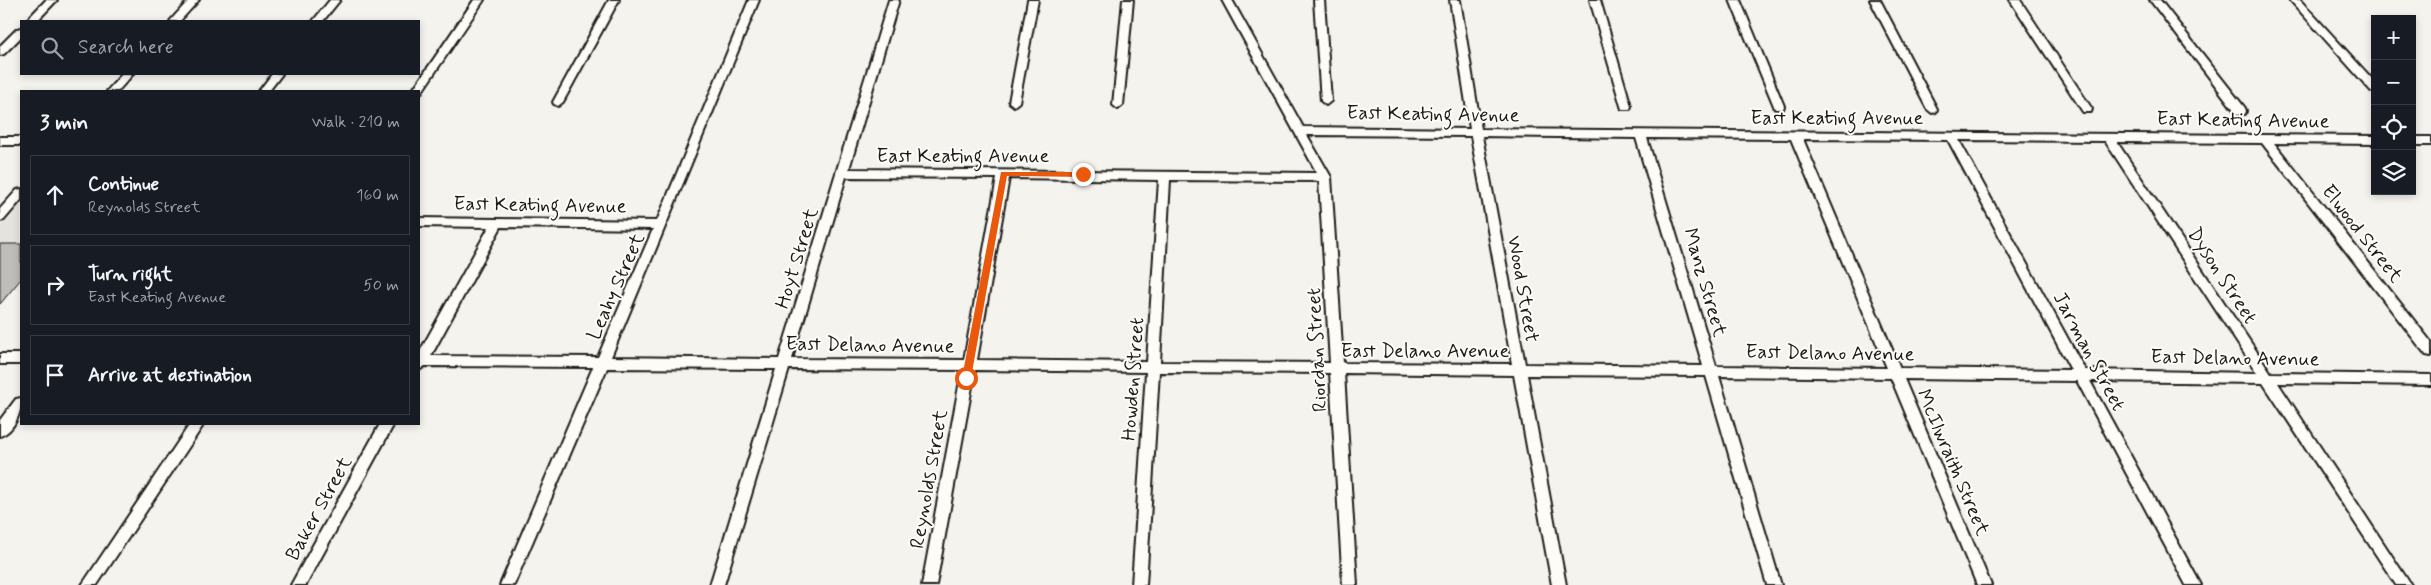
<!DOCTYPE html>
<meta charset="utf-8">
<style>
body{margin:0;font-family:Mynerve,sans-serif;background:#20242c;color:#f1f3f6}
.controls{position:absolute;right:15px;top:15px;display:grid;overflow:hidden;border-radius:0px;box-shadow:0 2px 8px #0003}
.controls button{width:45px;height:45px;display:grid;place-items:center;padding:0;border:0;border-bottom:1px solid #363941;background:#171b24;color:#f1f3f6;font:25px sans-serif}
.stop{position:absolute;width:15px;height:15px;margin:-11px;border:4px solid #ea580c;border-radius:50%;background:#fff}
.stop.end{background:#ea580c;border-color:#fff;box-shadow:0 1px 5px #0008}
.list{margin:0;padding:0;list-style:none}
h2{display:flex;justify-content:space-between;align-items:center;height:65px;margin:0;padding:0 20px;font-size:21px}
h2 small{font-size:16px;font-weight:400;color:#9ea1a6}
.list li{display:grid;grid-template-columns:32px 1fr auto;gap:15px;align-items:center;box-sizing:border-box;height:80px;margin:0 10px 10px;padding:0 10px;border:1px solid #363941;border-radius:0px}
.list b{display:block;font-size:19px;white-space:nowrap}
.list p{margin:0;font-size:16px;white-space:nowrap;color:#9ea1a6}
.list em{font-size:16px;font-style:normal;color:#9ea1a6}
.icon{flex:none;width:28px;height:28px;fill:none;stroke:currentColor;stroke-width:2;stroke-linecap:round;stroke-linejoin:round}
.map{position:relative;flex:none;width:2431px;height:585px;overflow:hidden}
.search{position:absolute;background:#171b24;box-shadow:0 2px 8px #0003;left:20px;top:20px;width:400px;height:55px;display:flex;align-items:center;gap:12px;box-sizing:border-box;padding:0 18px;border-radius:0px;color:#9ea1a6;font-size:19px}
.panel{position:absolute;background:#171b24;box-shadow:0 2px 8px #0003;left:20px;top:90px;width:400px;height:335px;border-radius:0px}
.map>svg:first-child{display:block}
.built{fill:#e4e3de}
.building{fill:#bebdba;stroke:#1c1c1c}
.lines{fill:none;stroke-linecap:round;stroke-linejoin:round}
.minor-casing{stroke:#1c1c1c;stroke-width:4}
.minor{fill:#fdfcf7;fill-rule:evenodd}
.route{fill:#ea580c}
.labels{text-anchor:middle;stroke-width:4;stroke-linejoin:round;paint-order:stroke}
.street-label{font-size:20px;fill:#1c1c1c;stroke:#fdfcf7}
</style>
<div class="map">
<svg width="2431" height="585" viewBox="0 0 2431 585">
<rect width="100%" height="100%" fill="#f4f3ee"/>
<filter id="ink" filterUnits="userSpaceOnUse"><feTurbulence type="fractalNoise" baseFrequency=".02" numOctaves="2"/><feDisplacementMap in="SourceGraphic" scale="10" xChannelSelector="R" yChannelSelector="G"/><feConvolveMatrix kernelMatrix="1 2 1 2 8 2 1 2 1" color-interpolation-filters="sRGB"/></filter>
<g filter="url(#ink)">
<!-- built -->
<path class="built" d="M21,202V280L0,306V226Z"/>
<!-- building -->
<path class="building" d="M0,244H21V279L0,304Z"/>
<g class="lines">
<!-- minor casing -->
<g class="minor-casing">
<path id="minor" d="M46,0H57L37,21H26Z
M189,0H199L180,21H170Z
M330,0H340L323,21H313Z
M474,0H484L421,93L419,94V91H412Z
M609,0H619L563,102L558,106L554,104L553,102Z
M749,0H759L611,357L779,359L889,0H899L849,169L1317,173L1222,0H1232L1303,127L1470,129L1450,0H1460L1481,129L2375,136V144L2274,143L2431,342V356L2426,355L2262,143L2117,142L2271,373L2431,375V385L2278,383L2411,585H2396L2263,383L2090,381L2201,585H2186L2077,381L1904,379L1991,585H1977L1891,378L1719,376L1781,585H1767L1706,376L1527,375L1566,585H1552L1514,375L1344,373L1357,585H1343L1330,373L1159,372L1146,585H1132L1146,372L975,370L936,585H922L962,370L789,369L724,585H710L776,369L607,368L514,585H500L593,367L425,366L419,370V353L489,227L419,226V218L657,221ZM1307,135L1471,136L1512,364L1343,363L1331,177ZM1482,136L1636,138L1703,366L1525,364ZM1647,138L1791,139L1887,368L1716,366ZM1803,139L1948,140L2071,370L1900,368ZM1959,140L2105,141L2257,373L2085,370ZM846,177L997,178L964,360L792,359ZM1009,178L1159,180L1147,362L977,360ZM1170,180L1319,181L1330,363L1160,362ZM501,227L653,229L598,357L431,356Z
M1028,0H1038L1019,102L1014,106L1009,102Z
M1123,0H1133L1123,105L1118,109L1113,105Z
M1314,0H1324L1331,101L1326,105L1321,101Z
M1590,0H1600L1631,106L1630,109H1622L1621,106Z
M1730,0H1740L1784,106L1783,109H1775L1774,106Z
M1870,0H1880L1937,109L1936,112L1932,113L1927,109Z
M2010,0H2020L2092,109L2091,112H2083Z
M2150,0H2160L2245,108L2246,111L2245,114H2237Z
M2290,0H2300L2375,82V92L2371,91Z
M21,28V37L4,54L0,55V46L17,29Z
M122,74H133L118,91H107Z
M272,74H282L269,91H259Z
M0,137H21V145H0Z
M2412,137H2431V145H2412Z
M21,189V200L4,220L0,221V209L17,190Z
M0,354H21V364H0Z
M21,398C22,411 15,431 0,436V420L16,399Z
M190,424H204L97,585H82Z
M380,424H394L306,585H291Z"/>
</g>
<!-- minor -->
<use href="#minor" class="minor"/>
</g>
</g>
<!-- route -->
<path class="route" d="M1001,172H1083L1087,174L1083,177L1007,176L971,378L966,381L962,378Z"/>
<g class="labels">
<!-- street labels -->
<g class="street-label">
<text transform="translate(1433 113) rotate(1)" y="7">East Keating Avenue</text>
<text x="1837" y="124">East Keating Avenue</text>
<text transform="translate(2243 119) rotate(1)" y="7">East Keating Avenue</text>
<text x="963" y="162">East Keating Avenue</text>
<text transform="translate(540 204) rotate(1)" y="7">East Keating Avenue</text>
<text transform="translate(2363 233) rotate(52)" y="7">Elwood Street</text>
<text transform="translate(796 258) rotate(-73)" y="7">Hoyt Street</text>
<text transform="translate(2223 275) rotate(57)" y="7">Dyson Street</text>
<text transform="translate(1706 282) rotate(74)" y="7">Manz Street</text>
<text transform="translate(615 286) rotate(-66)" y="7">Leahy Street</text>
<text transform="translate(1524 289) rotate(80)" y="7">Wood Street</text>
<text transform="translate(870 344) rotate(1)" y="7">East Delano Avenue</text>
<text transform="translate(1316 350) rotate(-93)" y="7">Riordan Street</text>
<text x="1425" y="357">East Delano Avenue</text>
<text transform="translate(2090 351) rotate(62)" y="7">Jarman Street</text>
<text transform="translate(1830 352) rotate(1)" y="7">East Delano Avenue</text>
<text transform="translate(2235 357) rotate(1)" y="7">East Delano Avenue</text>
<text transform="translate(1132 379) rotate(-86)" y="7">Howden Street</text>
<text transform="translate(1954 462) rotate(67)" y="7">McIlwraith Street</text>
<text transform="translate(928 479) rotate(-80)" y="7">Reynolds Street</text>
<text transform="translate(318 508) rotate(-61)" y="7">Baker Street</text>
</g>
</g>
</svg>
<div class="controls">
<button>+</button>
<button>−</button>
<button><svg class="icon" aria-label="locate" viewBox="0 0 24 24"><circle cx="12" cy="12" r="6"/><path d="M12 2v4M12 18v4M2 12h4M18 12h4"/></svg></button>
<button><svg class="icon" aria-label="layers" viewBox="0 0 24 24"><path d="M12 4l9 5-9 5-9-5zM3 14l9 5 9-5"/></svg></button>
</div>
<div class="stop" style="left:966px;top:378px"></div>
<div class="stop end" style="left:1083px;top:174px"></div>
<div class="search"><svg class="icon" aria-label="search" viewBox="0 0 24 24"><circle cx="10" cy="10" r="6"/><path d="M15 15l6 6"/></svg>Search here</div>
<section class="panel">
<h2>3 min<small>Walk · 210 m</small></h2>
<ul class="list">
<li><svg class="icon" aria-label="ahead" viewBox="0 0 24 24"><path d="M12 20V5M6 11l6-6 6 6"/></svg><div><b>Continue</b><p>Reynolds Street</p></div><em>160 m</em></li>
<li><svg class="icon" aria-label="right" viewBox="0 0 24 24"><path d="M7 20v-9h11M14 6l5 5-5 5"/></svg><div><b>Turn right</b><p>East Keating Avenue</p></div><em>50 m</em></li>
<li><svg class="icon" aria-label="arrive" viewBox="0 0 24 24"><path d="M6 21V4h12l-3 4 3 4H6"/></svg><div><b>Arrive at destination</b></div></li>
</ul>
</section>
</div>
